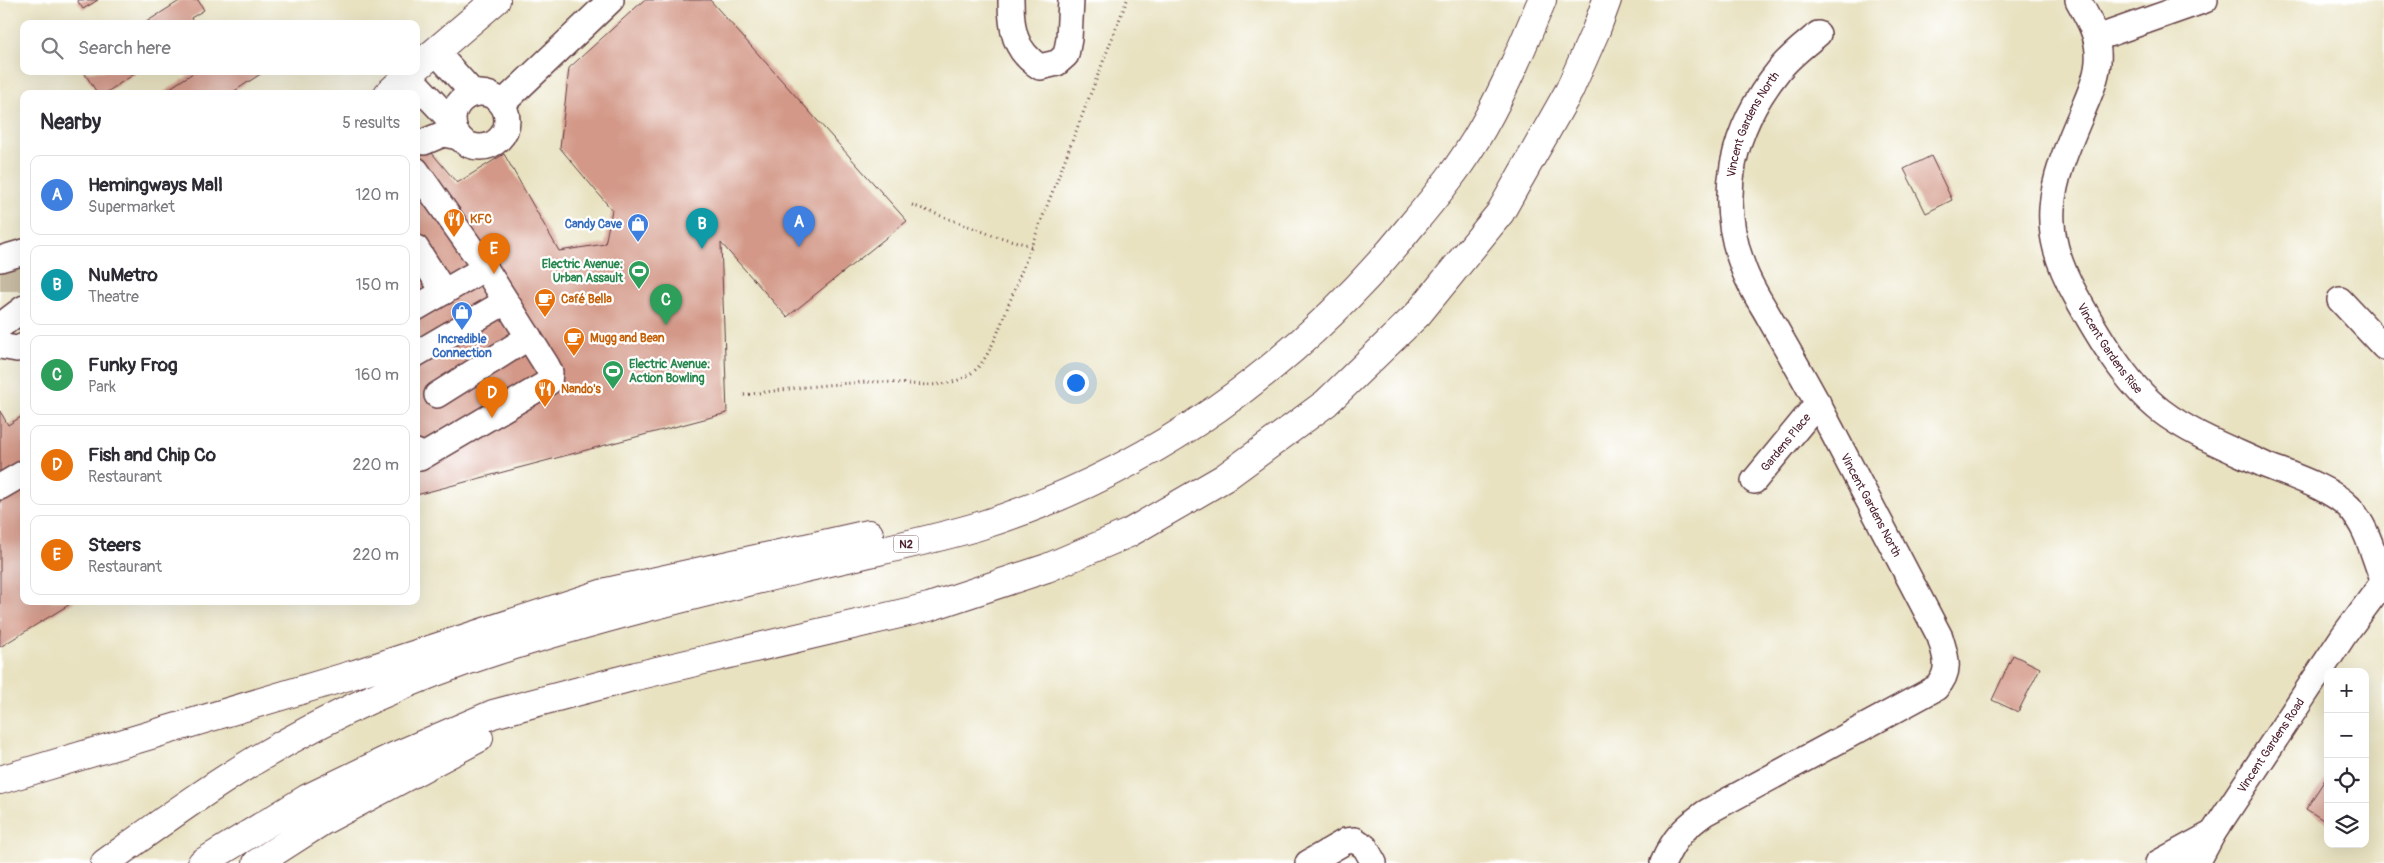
<!DOCTYPE html>
<meta charset="utf-8">
<style>
body{margin:0;font-family:Pangolin,sans-serif;background:#f2f2f3;color:#2b2b33}
.controls{position:absolute;right:15px;bottom:15px;display:grid;overflow:hidden;border-radius:10px;box-shadow:0 5px 20px #0002}
.controls button{width:45px;height:45px;display:grid;place-items:center;padding:0;border:0;border-bottom:1px solid #e1e1e2;background:#fff;color:#2b2b33;font:25px sans-serif}
.you{position:absolute;left:1075px;top:382px;width:18px;height:18px;margin:-12px;border:4px solid #fff;border-radius:50%;background:#1a73e8;box-shadow:0 0 0 8px #1a73e833}
.badge{display:grid;place-items:center;width:32px;height:32px;border-radius:50%;background:#2563eb;color:#fff;font-size:16px;font-weight:700}
.pin{position:absolute;translate:-50% -41px;filter:drop-shadow(0 1px 2px #0008)}
.pin::after{content:'';position:absolute;top:26px;width:18px;height:15px;background:inherit;clip-path:polygon(0 0,100% 0,50% 100%)}
.list{margin:0;padding:0;list-style:none}
h2{display:flex;justify-content:space-between;align-items:center;height:65px;margin:0;padding:0 20px;font-size:21px}
h2 small{font-size:16px;font-weight:400;color:#7c7c81}
.list li{display:grid;grid-template-columns:32px 1fr auto;gap:15px;align-items:center;box-sizing:border-box;height:80px;margin:0 10px 10px;padding:0 10px;border:1px solid #e1e1e2;border-radius:10px}
.list b{display:block;font-size:19px;white-space:nowrap}
.list p{margin:0;font-size:16px;white-space:nowrap;color:#7c7c81}
.list em{font-size:16px;font-style:normal;color:#7c7c81}
.icon{flex:none;width:28px;height:28px;fill:none;stroke:currentColor;stroke-width:2;stroke-linecap:round;stroke-linejoin:round}
.map{position:relative;flex:none;width:2384px;height:863px;overflow:hidden}
.search{position:absolute;background:#fff;box-shadow:0 5px 20px #0002;left:20px;top:20px;width:400px;height:55px;display:flex;align-items:center;gap:12px;box-sizing:border-box;padding:0 18px;border-radius:10px;color:#7c7c81;font-size:19px}
.panel{position:absolute;background:#fff;box-shadow:0 5px 20px #0002;left:20px;top:90px;width:400px;height:515px;border-radius:10px}
.map>svg:first-child{display:block}
.building{fill:#d39887}
.lines{fill:none;stroke-linecap:round;stroke-linejoin:round}
.major-tunnel{stroke:#c8bba3;stroke-width:28;stroke-dasharray:28 14;stroke-linecap:butt}
.minor-casing{stroke:#623c42;stroke-width:28}
.major-casing{stroke:#623c42;stroke-width:30}
.highway-casing{stroke:#623c42;stroke-width:30}
.path{stroke:#623c42;stroke-width:3;stroke-dasharray:1 4;stroke-linecap:butt}
.minor{stroke:#fff;stroke-width:25}
.major{stroke:#fff;stroke-width:28}
.highway{stroke:#fff;stroke-width:28}
.labels{text-anchor:middle;stroke-width:4.5;stroke-linejoin:round;paint-order:stroke}
.shield{fill:#fff;stroke:#80626b;stroke-width:1}
.shield-label{font-size:11px;font-weight:bold;fill:#4a1f2b}
.street-label{font-size:12px;fill:#4a1f2b;stroke:#fff}
.food-label{font-size:12px;font-weight:bold;fill:#c56008;stroke:#fff;text-anchor:start}
.shop-label{font-size:12px;font-weight:bold;fill:#366cbe;stroke:#fff;text-anchor:end}
.leisure-label{font-size:12px;font-weight:bold;fill:#27864d;stroke:#fff;text-anchor:end}
</style>
<div class="map">
<svg width="2384" height="863" viewBox="0 0 2384 863">
<rect width="100%" height="100%" fill="#fff"/>
<filter id="ink" filterUnits="userSpaceOnUse"><feTurbulence type="fractalNoise" baseFrequency=".02" numOctaves="2"/><feDisplacementMap in="SourceGraphic" scale="10" xChannelSelector="R" yChannelSelector="G"/><feConvolveMatrix kernelMatrix="1 2 1 2 8 2 1 2 1" color-interpolation-filters="sRGB"/></filter>
<filter id="wash" filterUnits="userSpaceOnUse"><feTurbulence type="fractalNoise" baseFrequency=".0096" numOctaves="4" result="noise"/><feDisplacementMap in="SourceGraphic" scale="20" xChannelSelector="R" yChannelSelector="G"/><feGaussianBlur stdDeviation="1.12" result="paint"/><feColorMatrix in="noise" values="0 0 0 0 0 0 0 0 0 0 0 0 0 0 0 0 0 1.4 0 .05"/><feComposite in="paint" operator="in"/></filter>
<g filter="url(#wash)">
<rect width="100%" height="100%" fill="#e8e2c1"/>
<g id="blocks">
<!-- building -->
<path class="building" d="M77,0H98L83,9Z
M181,0H198L204,10L191,18L194,24H143Z
M644,0H710L907,221L787,317L721,243L727,413L416,495V134L457,183L504,154L559,251L605,244L612,210L560,148L569,68Z
M83,71H139L104,94H98Z
M196,71H265L230,94H161Z
M1931,156L1952,200L1926,213L1904,169Z
M0,411L8,425L24,415V601H75L0,647Z
M2013,655L2040,668L2018,712L1992,700Z
M2328,775V823L2306,809Z"/>
</g>
</g>
<g filter="url(#ink)">
<use href="#blocks" fill-opacity="0" stroke="#623c42" stroke-width="1"/>
<g class="lines">
<!-- major-tunnel -->
<path class="major-tunnel" d="M0,277H24"/>
<!-- minor casing -->
<g class="minor-casing">
<g id="minor">
<path d="M1011,0C1011,28 1014,51 1040,67L1057,63L1066,55L1069,39L1071,0"/>
<path id="s1" d="M2078,0C2087,17 2097,32 2098,52C2100,74 2088,97 2080,117C2050,187 2037,226 2076,296C2097,334 2126,384 2161,411C2191,434 2231,449 2265,465C2290,475 2331,488 2349,507C2369,529 2373,556 2384,582"/>
<path d="M2097,38L2205,0"/>
<path d="M435,51L474,94"/>
<path d="M409,76L453,123"/>
<circle cx="480" cy="120" r="27"/>
<path d="M502,104L611,0"/>
<path d="M424,142L443,134L459,137"/>
<path d="M416,170L485,268L416,308"/>
<path d="M416,248L444,292"/>
<path d="M0,259L24,252"/>
<path d="M2340,300L2384,347"/>
<path d="M0,326L24,308"/>
<path d="M0,346L17,349L24,346"/>
<path d="M416,354L505,302"/>
<path d="M437,395L529,337"/>
<path d="M416,452L420,458L549,382L550,372L547,366L485,268"/>
<path id="s2" d="M1754,481L1818,403"/>
<path d="M0,487L24,473"/>
<path d="M1308,863L1346,841L1355,840L1365,847L1374,863"/>
<path id="s3" d="M1663,863C1674,838 1683,829 1705,813L1936,688C1952,671 1946,657 1940,637C1900,560 1860,483 1819,406C1803,376 1786,347 1769,317C1760,301 1749,285 1743,267C1716,196 1732,128 1779,70C1790,56 1805,45 1818,34"/>
<path d="M2158,863L2213,833"/>
<path id="s4" d="M2197,863L2213,833L2344,635L2384,581"/>
</g>
</g>
<!-- major casing -->
<g class="major-casing">
<path id="major" d="M416,68L496,0
M388,94L413,71"/>
</g>
<!-- highway casing -->
<g class="highway-casing">
<path id="highway" d="M0,780L355,674L607,592L869,534
M105,863C155,827 204,791 257,759C331,715 414,677 496,651C604,616 715,590 826,563C876,551 929,541 979,526C1151,472 1298,366 1411,226C1437,195 1463,163 1483,127C1506,86 1524,43 1542,0
M202,863L308,798L393,757L493,714L636,676L929,607L1047,568L1129,533L1224,478L1326,403L1418,314L1500,213L1569,91L1596,30L1607,0
M257,863L321,822L479,738"/>
</g>
<!-- path -->
<path class="path" d="M912,205L992,235L1032,246
M744,395C786,389 828,384 869,382C901,380 937,393 967,376C982,368 989,351 996,337L1127,0"/>
<!-- minor -->
<use href="#minor" class="minor"/>
<!-- major -->
<use href="#major" class="major"/>
<!-- highway -->
<use href="#highway" class="highway"/>
</g>
</g>
<!-- icons -->
<defs>
<g id="restaurant-pin" transform="scale(1.125)"><path d="M0 17L-7.5 6A9.5 9.5 0 1 1 7.5 6Z" fill="#e8710a" stroke="#fff"/><path d="M-5-6h1v4h1v-4h1v4h1v-4h1v5L-1.5 .5V6h-2V.5L-5-1ZM5-6V6H3V1.5H1.5Q1.5-4 5-6Z" fill="#fff"/></g>
<g id="shop-pin" transform="scale(1.125)"><path d="M0 17L-7.5 6A9.5 9.5 0 1 1 7.5 6Z" fill="#3f7fe0" stroke="#fff"/><path d="M-5-2.5h2.3a2.7 3.5 0 0 1 5.4 0H5L5.5 6h-11ZM-1.5-2.5h3a1.5 2.3 0 0 0-3 0Z" fill="#fff"/></g>
<g id="stadium-pin" transform="scale(1.125)"><path d="M0 17L-7.5 6A9.5 9.5 0 1 1 7.5 6Z" fill="#2e9e5b" stroke="#fff"/><path d="M0-5a6.5 5 0 1 0 0 10a6.5 5 0 1 0 0-10ZM-3.5-1.8h7v3.6h-7Z" fill="#fff"/></g>
<g id="cafe-pin" transform="scale(1.125)"><path d="M0 17L-7.5 6A9.5 9.5 0 1 1 7.5 6Z" fill="#e8710a" stroke="#fff"/><path d="M-5.5-4.5H6V0H3Q3 3.5 0 3.5H-2.5Q-5.5 3.5-5.5 0ZM3-3.2v2h1.7v-2ZM-6 4.5H4V6H-6Z" fill="#fff"/></g>
</defs>
<g fill-rule="evenodd">
<use href="#restaurant-pin" x="454" y="219"/>
<use href="#shop-pin" x="638" y="224"/>
<use href="#stadium-pin" x="639" y="271"/>
<use href="#cafe-pin" x="545" y="299"/>
<use href="#shop-pin" x="462" y="312"/>
<use href="#cafe-pin" x="574" y="338"/>
<use href="#stadium-pin" x="613" y="371"/>
<use href="#restaurant-pin" x="545" y="389"/>
</g>
<g class="labels">
<!-- shield labels -->
<rect class="shield" x="893.5" y="535.5" width="25" height="17" rx="4"/>
<g class="shield-label">
<text x="906" y="548">N2</text>
</g>
<!-- street labels -->
<g class="street-label">
<text dy="4" stroke="none"><textPath href="#s3" startOffset="952">Vincent Gardens North</textPath></text>
<text dy="4" stroke="none"><textPath href="#s1" startOffset="375">Vincent Gardens Rise</textPath></text>
<text dy="4" stroke="none"><textPath href="#s2" startOffset="50">Gardens Place</textPath></text>
<text transform="translate(1871 505) rotate(62)" y="4">Vincent Gardens North</text>
<text dy="4" stroke="none"><textPath href="#s4" startOffset="139">Vincent Gardens Road</textPath></text>
</g>
<!-- food labels -->
<g class="food-label">
<text x="470" y="223">KFC</text>
<text x="561" y="303">Café Bella</text>
<text x="590" y="342">Mugg and Bean</text>
<text x="561" y="393">Nando's</text>
</g>
<!-- shop labels -->
<g class="shop-label">
<text x="622" y="228">Candy Cave</text>
<text x="462" y="343" text-anchor="middle">Incredible<tspan x="462" dy="14">Connection</tspan></text>
</g>
<!-- leisure labels -->
<g class="leisure-label">
<text x="623" y="268">Electric Avenue:<tspan x="623" dy="14">Urban Assault</tspan></text>
<text x="629" y="368" text-anchor="start">Electric Avenue:<tspan x="629" dy="14">Action Bowling</tspan></text>
</g>
</g>
</svg>
<div class="controls">
<button>+</button>
<button>−</button>
<button><svg class="icon" aria-label="locate" viewBox="0 0 24 24"><circle cx="12" cy="12" r="6"/><path d="M12 2v4M12 18v4M2 12h4M18 12h4"/></svg></button>
<button><svg class="icon" aria-label="layers" viewBox="0 0 24 24"><path d="M12 4l9 5-9 5-9-5zM3 14l9 5 9-5"/></svg></button>
</div>
<div class="you"></div>
<div class="pin badge" style="left:799px;top:247px;background:#3f7fe0">A</div>
<div class="pin badge" style="left:702px;top:249px;background:#0f9aa8">B</div>
<div class="pin badge" style="left:666px;top:325px;background:#2e9e5b">C</div>
<div class="pin badge" style="left:492px;top:418px;background:#e8710a">D</div>
<div class="pin badge" style="left:494px;top:274px;background:#e8710a">E</div>
<div class="search"><svg class="icon" aria-label="search" viewBox="0 0 24 24"><circle cx="10" cy="10" r="6"/><path d="M15 15l6 6"/></svg>Search here</div>
<section class="panel">
<h2>Nearby<small>5 results</small></h2>
<ul class="list">
<li><span class="badge" style="background:#3f7fe0">A</span><div><b>Hemingways Mall</b><p>Supermarket</p></div><em>120 m</em></li>
<li><span class="badge" style="background:#0f9aa8">B</span><div><b>NuMetro</b><p>Theatre</p></div><em>150 m</em></li>
<li><span class="badge" style="background:#2e9e5b">C</span><div><b>Funky Frog</b><p>Park</p></div><em>160 m</em></li>
<li><span class="badge" style="background:#e8710a">D</span><div><b>Fish and Chip Co</b><p>Restaurant</p></div><em>220 m</em></li>
<li><span class="badge" style="background:#e8710a">E</span><div><b>Steers</b><p>Restaurant</p></div><em>220 m</em></li>
</ul>
</section>
</div>
